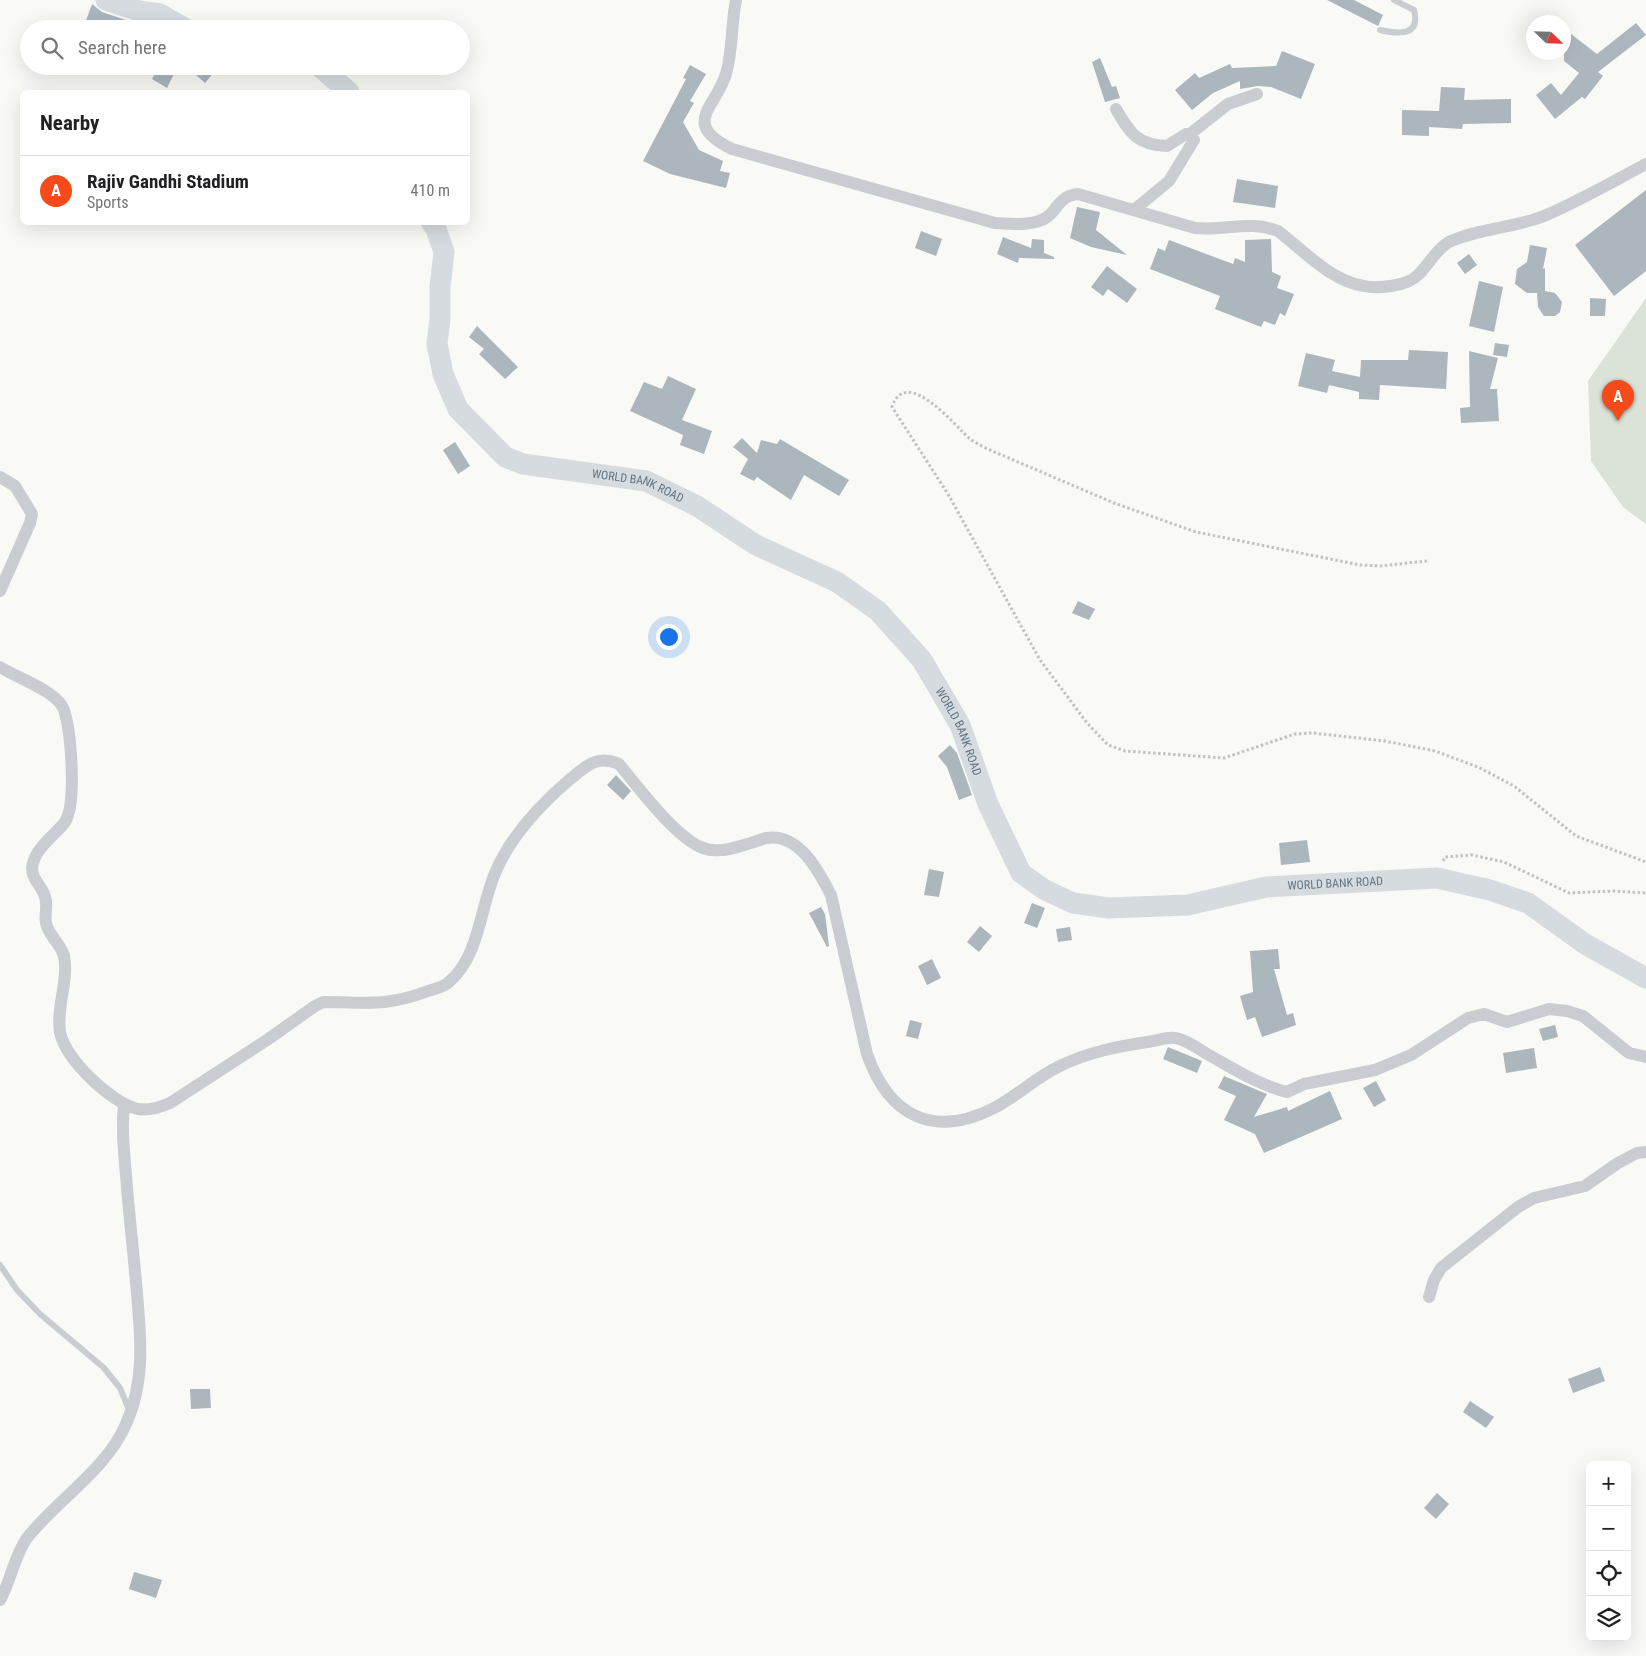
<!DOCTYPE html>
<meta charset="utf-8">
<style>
body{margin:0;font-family:"Roboto Condensed",sans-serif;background:#f6f6f6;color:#202124}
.controls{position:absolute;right:15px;bottom:15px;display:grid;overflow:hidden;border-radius:8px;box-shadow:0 5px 20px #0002}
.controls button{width:45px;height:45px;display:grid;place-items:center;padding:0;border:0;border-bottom:1px solid #e0e0e0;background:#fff;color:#202124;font:25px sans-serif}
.compass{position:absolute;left:1526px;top:15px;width:45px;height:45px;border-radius:50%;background:#fff;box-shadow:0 5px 20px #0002;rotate:113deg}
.you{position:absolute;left:668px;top:636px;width:18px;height:18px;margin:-12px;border:4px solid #fff;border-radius:50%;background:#1a73e8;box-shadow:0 0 0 8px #1a73e833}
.badge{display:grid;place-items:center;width:32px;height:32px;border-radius:50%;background:#f54b1b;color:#fff;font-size:16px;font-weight:700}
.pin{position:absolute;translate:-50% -41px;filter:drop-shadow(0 1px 2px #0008)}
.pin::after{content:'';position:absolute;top:26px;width:18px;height:15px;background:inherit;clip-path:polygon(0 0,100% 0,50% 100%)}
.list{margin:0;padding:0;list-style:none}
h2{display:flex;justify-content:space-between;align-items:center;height:65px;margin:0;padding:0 20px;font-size:21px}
h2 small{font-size:16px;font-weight:400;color:#757577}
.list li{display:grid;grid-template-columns:32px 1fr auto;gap:15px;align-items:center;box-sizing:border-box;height:70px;padding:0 20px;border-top:1px solid #e0e0e0}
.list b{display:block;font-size:19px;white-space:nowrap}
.list p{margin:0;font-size:16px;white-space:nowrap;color:#757577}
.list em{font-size:16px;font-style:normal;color:#757577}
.icon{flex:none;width:28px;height:28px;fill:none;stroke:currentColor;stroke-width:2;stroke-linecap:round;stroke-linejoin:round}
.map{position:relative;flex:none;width:1646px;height:1656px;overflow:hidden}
.search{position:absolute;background:#fff;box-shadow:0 5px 20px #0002;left:20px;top:20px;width:450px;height:55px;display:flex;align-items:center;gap:12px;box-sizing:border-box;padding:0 18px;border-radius:28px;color:#757577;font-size:19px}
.panel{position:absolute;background:#fff;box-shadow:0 5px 20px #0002;left:20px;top:90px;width:450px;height:135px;border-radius:8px}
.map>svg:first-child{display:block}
.green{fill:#dbe2d7}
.building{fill:#acb6bd}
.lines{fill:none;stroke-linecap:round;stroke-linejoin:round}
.path{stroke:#c0c3c5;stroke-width:3;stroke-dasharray:2.5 2.5;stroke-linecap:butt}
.service{stroke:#c9cdd1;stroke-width:6}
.minor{stroke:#c9cdd1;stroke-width:12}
.primary{stroke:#d6dbdf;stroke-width:21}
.labels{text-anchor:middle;stroke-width:5;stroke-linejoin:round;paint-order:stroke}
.street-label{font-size:12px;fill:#617585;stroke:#fff}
</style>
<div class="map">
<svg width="1646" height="1656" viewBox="0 0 1646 1656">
<rect width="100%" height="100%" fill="#f9f9f6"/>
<!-- green -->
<path class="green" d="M1646,298V524L1623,507L1591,461L1588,381Z"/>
<!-- building -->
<path class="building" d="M1327,0H1354L1383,15L1378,26Z
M92,4L102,12L135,23L151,25L156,29H83Z
M1636,23L1646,35L1598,72L1603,76L1585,99L1582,97L1555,119L1536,95L1551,83L1561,95L1579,73L1564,61V44L1571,34L1597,54Z
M1282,51L1315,64L1301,99L1271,87L1258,86L1240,89V81L1213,93L1192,110L1175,90L1195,73L1199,78L1230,64L1232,68L1276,66Z
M1100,58L1112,87L1116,86L1120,98L1105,102L1092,62Z
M690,65L706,74L690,101L694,103L683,122L699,150L723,161L720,171L730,173L726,188L670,174L643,161L686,79L683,78Z
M159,66H178L167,88L152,79Z
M186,66H219L205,83Z
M1441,87L1465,88L1464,100L1511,99V123L1463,124L1462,129L1429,127V136L1402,135V110L1439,111Z
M1237,179L1278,186L1275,208L1233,202Z
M1646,190V271L1614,296L1575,245Z
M1077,207L1100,212L1096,230L1127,255L1091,247L1070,238Z
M921,231L942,239L936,256L915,248Z
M1003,237L1031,248L1032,239L1044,240V253L1054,257V259L1019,258L1018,263L997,254Z
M1271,239L1272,272L1281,276L1277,288L1294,294L1285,316L1280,313L1275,325L1264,321L1261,327L1215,309L1220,296L1150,269L1158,248L1165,251L1169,240L1233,264L1235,258L1245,262V240Z
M1530,245L1547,248L1543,269L1545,268V291L1555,293L1562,302L1560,312L1555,316H1544L1538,307L1537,293H1527L1515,284L1517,269L1527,262Z
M1469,254L1477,265L1465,274L1457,263Z
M1107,266L1137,289L1127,303L1108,289L1103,296L1091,287Z
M1479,281L1503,287L1494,332L1469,326Z
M1590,298L1606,299L1605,316H1590Z
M477,326L518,367L505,379L479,354L484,349L469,337Z
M1495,343L1509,345L1507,357L1493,355Z
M1409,350L1448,352L1446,389L1380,385L1379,400L1359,399V392L1329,385L1327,393L1298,386L1306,353L1335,360L1332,371L1360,377L1361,360H1408Z
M1469,351L1498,358L1490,389H1497L1499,421L1461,423L1460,408L1470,407Z
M668,376L696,389L682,420L712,431L704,454L680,445L683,435L630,411L644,382L662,389Z
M742,438L757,453L761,440L777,444L780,439L849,480L839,496L804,475L791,500L757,477L754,481L740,474L748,459L733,447Z
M455,442L470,466L458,474L443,450Z
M1078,601L1095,609L1089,620L1072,613Z
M950,745L957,753L972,795L959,800L947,767L938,756Z
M616,775L631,791L623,800L607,785Z
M1307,840L1310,862L1281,865L1279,843Z
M929,869L944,872L939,897L924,895Z
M1032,903L1045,908L1037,928L1024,923Z
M821,907L825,914L829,946L827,947L809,913Z
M980,926L992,936L979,952L967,942Z
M1070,927L1072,940L1058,942L1056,929Z
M1278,949L1280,969H1274L1287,1015L1293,1013L1296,1025L1262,1037L1255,1017L1247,1020L1240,996L1253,992L1250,951Z
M932,959L941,978L927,985L918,966Z
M910,1020L922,1023L918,1039L906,1036Z
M1555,1025L1558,1037L1543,1041L1539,1029Z
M1168,1047L1202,1061L1197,1073L1163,1059Z
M1534,1048L1537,1068L1506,1073L1503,1053Z
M1224,1076L1267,1094L1254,1117L1287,1107L1288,1111L1330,1091L1342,1119L1264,1153L1255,1134L1224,1120L1236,1096L1218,1088Z
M1376,1081L1386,1100L1374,1107L1363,1088Z
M1600,1367L1605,1381L1573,1393L1568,1379Z
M190,1389H210L211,1408L191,1409Z
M1470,1401L1494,1417L1486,1428L1463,1412Z
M1437,1493L1449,1504L1436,1519L1424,1508Z
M134,1572L162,1580L156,1598L129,1589Z"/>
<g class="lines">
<!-- path -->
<path class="path" d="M1427,561L1380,566L1360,565L1196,532L1114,503L990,450C983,447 976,443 970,439C957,428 906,364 892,407L948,494L1040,660L1087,723L1108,745L1125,751L1224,758L1295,734L1313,733L1385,741L1435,751L1478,767L1514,786L1576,836L1646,862
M1443,861L1445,857L1472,855L1504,862L1569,893L1614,891L1646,893"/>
<!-- service -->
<path class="service" d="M1380,30C1397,34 1421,37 1414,10L1394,0
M0,1265L17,1290L40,1314L103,1367L120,1388L130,1412"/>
<!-- minor -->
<path class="minor" d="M736,0C731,24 733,50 726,74C716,107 680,124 732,149L995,223C1011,224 1029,226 1044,219C1059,211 1057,196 1078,194L1195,228C1224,231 1250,220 1278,231C1304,251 1331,281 1364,286C1378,289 1408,286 1418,275C1429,265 1435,250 1449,242C1479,228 1514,228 1544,216C1579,201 1612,182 1646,164
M1116,109C1130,133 1137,145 1167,146L1186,134H1190L1194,140L1169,181L1134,210
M1190,134L1228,104L1257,94
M0,477L15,486L32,514L30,523L0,591
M0,667C17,678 59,692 64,710C71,732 77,803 65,822C55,835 37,847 33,863C29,876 40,884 44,894C49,904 44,913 46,923C48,935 61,944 64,956C69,980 56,1007 60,1032C65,1059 111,1103 138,1109C150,1111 160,1107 170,1103L267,1040L315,1006L323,1002C367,1002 386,1007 428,991C435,989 444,987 449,982C480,956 480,906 496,871C511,836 540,805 569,780C585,767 597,754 619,764C638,787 676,838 703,848C716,853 732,849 744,845C752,843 759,840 766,838C799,832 819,872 831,895L867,1054C889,1116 933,1139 994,1108C1016,1097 1035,1078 1058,1067C1087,1052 1120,1046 1153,1041C1159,1040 1168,1037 1175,1038C1186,1039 1200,1050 1209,1055C1234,1069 1259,1085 1287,1092L1304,1084L1375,1070L1411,1055L1468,1018L1484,1014L1507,1022L1549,1009L1567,1011L1583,1016L1629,1053L1646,1057
M1429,1297L1434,1280L1441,1268L1518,1207L1534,1198L1585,1186L1618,1163L1637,1153L1646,1152
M0,1600C11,1581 14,1556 27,1538C57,1500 107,1469 126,1424C145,1382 141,1338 137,1294C134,1258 130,1223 127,1188C125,1159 121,1133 124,1105"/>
<!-- primary -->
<g class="primary">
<path d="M106,0L139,11L160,14L186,29"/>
<path d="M319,66L349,92"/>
<path id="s1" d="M431,222L436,229L444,252L440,287V318L437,344L443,374L458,409L505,457L523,464L646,481L697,506L756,545L837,582L878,611L922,660L960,725L988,804L1021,873L1045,890L1073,903L1109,908L1188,905L1266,887L1437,878L1490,890L1528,903L1585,944L1646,978"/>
</g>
</g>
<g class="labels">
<!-- street labels -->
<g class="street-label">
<text dy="4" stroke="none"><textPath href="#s1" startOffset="398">WORLD BANK ROAD</textPath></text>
<text dy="4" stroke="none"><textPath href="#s1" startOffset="818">WORLD BANK ROAD</textPath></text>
<text dy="4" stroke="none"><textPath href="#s1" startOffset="1298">WORLD BANK ROAD</textPath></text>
</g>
</g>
</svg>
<div class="controls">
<button>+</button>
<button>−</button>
<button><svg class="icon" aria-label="locate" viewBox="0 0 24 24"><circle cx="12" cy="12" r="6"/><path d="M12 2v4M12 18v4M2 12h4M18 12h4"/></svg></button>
<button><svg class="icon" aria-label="layers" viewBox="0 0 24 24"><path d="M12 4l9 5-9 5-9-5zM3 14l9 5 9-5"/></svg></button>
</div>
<svg class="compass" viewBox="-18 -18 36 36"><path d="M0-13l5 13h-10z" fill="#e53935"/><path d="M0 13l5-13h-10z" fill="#757577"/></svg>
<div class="you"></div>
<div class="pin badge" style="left:1618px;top:421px">A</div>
<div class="search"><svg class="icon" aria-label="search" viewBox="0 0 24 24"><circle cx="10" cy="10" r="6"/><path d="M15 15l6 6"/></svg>Search here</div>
<section class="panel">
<h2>Nearby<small></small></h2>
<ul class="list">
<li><span class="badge">A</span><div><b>Rajiv Gandhi Stadium</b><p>Sports</p></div><em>410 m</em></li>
</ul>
</section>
</div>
